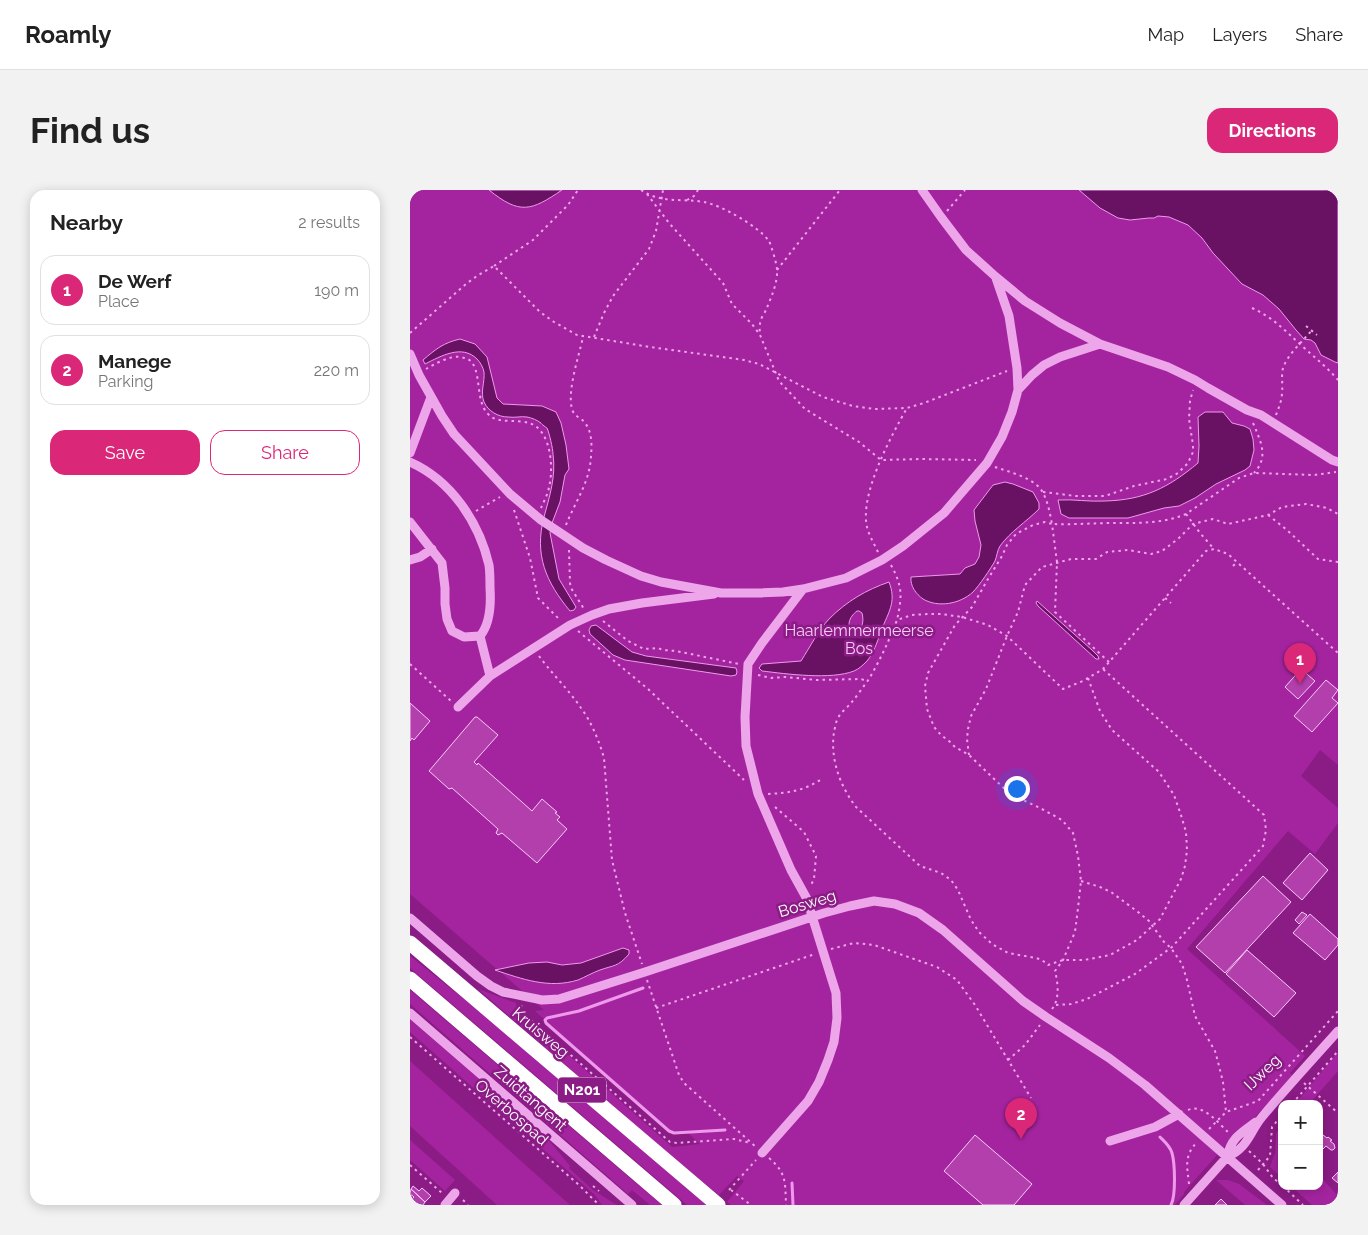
<!DOCTYPE html>
<meta charset="utf-8">
<style>
body{margin:0;font-family:Raleway,sans-serif;background:#f2f2f2;color:#222}
.controls{position:absolute;right:15px;bottom:15px;display:grid;overflow:hidden;border-radius:10px;box-shadow:0 2px 12px #0003}
.controls button{width:45px;height:45px;display:grid;place-items:center;padding:0;border:0;border-bottom:1px solid #e0e0e0;background:#fff;color:#222;font:25px sans-serif}
.you{position:absolute;left:606px;top:598px;width:18px;height:18px;margin:-12px;border:4px solid #fff;border-radius:50%;background:#1a73e8;box-shadow:0 0 0 8px #1a73e833}
.badge{display:grid;place-items:center;width:32px;height:32px;border-radius:50%;background:#db2777;color:#fff;font-size:16px;font-weight:700}
.pin{position:absolute;translate:-50% -41px;filter:drop-shadow(0 1px 2px #0008)}
.pin::after{content:'';position:absolute;top:26px;width:18px;height:15px;background:inherit;clip-path:polygon(0 0,100% 0,50% 100%)}
.list{margin:0;padding:0;list-style:none}
h2{display:flex;justify-content:space-between;align-items:center;height:65px;margin:0;padding:0 20px;font-size:21px}
h2 small{font-size:16px;font-weight:400;color:#767676}
.list li{display:grid;grid-template-columns:32px 1fr auto;gap:15px;align-items:center;box-sizing:border-box;height:70px;margin:0 10px 10px;padding:0 10px;border:1px solid #e0e0e0;border-radius:15px}
.list b{display:block;font-size:19px;white-space:nowrap}
.list p{margin:0;font-size:16px;white-space:nowrap;color:#767676}
.list em{font-size:16px;font-style:normal;color:#767676}
.actions{display:flex;gap:10px;padding:15px 20px}
.actions a{flex:1;padding:11px 0;border:1px solid #db2777;border-radius:15px;text-align:center;font-size:18px;color:#db2777}
.actions .main{background:#db2777;color:#fff}
.map{position:relative;flex:none;width:928px;height:1015px;overflow:hidden;border-radius:15px}
header{display:flex;align-items:center;gap:30px;box-sizing:border-box;height:70px;padding:0 25px;background:#fff;border-bottom:1px solid #e0e0e0}
header strong{font-size:24px}
nav{display:flex;gap:28px;margin-inline-start:auto;font-size:18px}
.intro{display:flex;align-items:center;justify-content:space-between;box-sizing:border-box;height:120px;padding:0 30px}
h1{margin:0;font-size:35px}
.button{padding:12px 22px;border-radius:15px;background:#db2777;color:#fff;font-size:18px;font-weight:700}
main{display:flex;gap:30px;padding:0 30px}
aside{flex:1;background:#fff;border-radius:15px;box-shadow:0 2px 12px #0003}
.map>svg:first-child{display:block}
.green{fill:#a4249f}
.water{fill:#691264;stroke:#ef99ed;fill-rule:evenodd}
.lines{fill:none;stroke-linecap:round;stroke-linejoin:round}
.stream{stroke:#ef99ed;stroke-width:3}
.building{fill:#b23fac;stroke:#f9cbf8}
.path{stroke:#eda6ea;stroke-width:2;stroke-dasharray:2.5 4;stroke-linecap:butt}
.minor{stroke:#eda6ea;stroke-width:9}
.highway{stroke:#fff;stroke-width:15}
.labels{text-anchor:middle;stroke-width:5;stroke-linejoin:round;paint-order:stroke}
.shield{fill:#8b1b85;stroke:#dcbbda;stroke-width:1}
.shield-label{font-size:15px;font-weight:bold;fill:#fff}
.park-label{font-size:16px;fill:#f9cbf8;stroke:#8b1b85}
.street-label{font-size:16px;fill:#fff;stroke:#8b1b85}
</style>
<header>
<strong>Roamly</strong>
<nav><a>Map</a><a>Layers</a><a>Share</a></nav>
</header>
<div class="intro"><h1>Find us</h1><a class="button">Directions</a></div>
<main>
<aside>
<h2>Nearby<small>2 results</small></h2>
<ul class="list">
<li><span class="badge">1</span><div><b>De Werf</b><p>Place</p></div><em>190 m</em></li>
<li><span class="badge">2</span><div><b>Manege</b><p>Parking</p></div><em>220 m</em></li>
</ul>
<div class="actions"><a class="main">Save</a><a>Share</a></div>
</aside>
<div class="map">
<svg width="928" height="1015" viewBox="0 0 928 1015">
<rect width="100%" height="100%" fill="#8b1b85"/>
<!-- green -->
<path class="green" d="M0,0H928V575L910,560L891,586L928,618V633L905,664L878,641L777,759L895,866L880,883L883,886L846,926L830,939L774,1002V1004L765,1015H321L317,1012L334,991L327,986L309,1005L251,958L68,799L106,813L107,819L110,822L262,957L290,954L278,943L261,942L125,821L134,820L0,704Z
M0,766L80,830L297,1015H277L0,778Z
M0,800L228,995L252,1015H240L222,1000L218,1004L0,814Z
M0,827L136,947L160,976L159,978L183,1000L207,1015H192L185,1005L0,842Z
M928,862V881L899,914H885Z
M0,871L160,1015H87L0,936Z
M872,933V988L860,977L865,963L866,944Z
M0,950L45,990L35,1001L0,970Z
M909,985L928,1006V1015H902L881,996H909Z
M806,990H818L829,994L857,1015H835Z"/>
<!-- water -->
<path class="water" d="M79,0H152C121,21 110,25 79,0Z
M669,0H928V173L925,172L911,165L905,153L901,150L894,149L886,140L869,119L853,105L832,94L803,63L792,48L778,35L759,27L748,26L744,28H739L720,30L708,28L690,18Z
M50,149L65,154L77,167L87,208L93,214L132,216L146,222L151,233L156,255L159,279L155,285L150,312L142,333L140,343L149,389L166,417L164,420L160,421C136,392 124,365 134,327C140,305 146,286 143,264C143,259 139,242 137,238C137,238 131,234 131,233C127,230 122,228 117,227C111,226 105,228 98,227C88,227 78,221 74,212C70,202 75,192 74,182C73,177 70,172 67,169C52,154 31,166 15,174L13,170C26,159 33,153 50,149Z
M795,222H813L822,233L834,236L840,239L843,249L844,260L840,276L835,280L806,294L785,308L769,316L754,318L718,328H659L651,324L648,310C664,309 679,312 695,311C734,310 758,298 788,273L789,256L788,227Z
M595,292L603,294L623,302L629,313V319C616,332 600,342 590,356C587,361 587,366 585,371C581,378 569,396 563,402C550,414 528,418 513,409C506,404 500,396 501,387L550,384L555,378L565,374L569,367L571,355L565,331L564,320L583,295Z
M479,392C486,410 480,420 473,436C469,447 464,463 457,471C453,475 449,479 444,481C421,490 377,484 352,481L349,478L352,474L391,471C400,457 408,441 419,429C437,411 456,400 479,392ZM447,421H449L452,423C454,431 453,439 445,443C435,437 439,427 447,421Z
M627,411L682,460L688,466L689,469H686L628,416L626,413Z
M186,435L222,462L236,466L326,478L327,482L326,485L321,486L215,470L203,465L180,444L179,440L181,436Z
M213,758L219,760V764C208,777 204,775 190,780C182,783 175,787 168,790C139,799 112,789 85,780L119,773L137,772L152,775L171,773Z"/>
<g class="lines">
<!-- stream -->
<path class="stream" d="M233,798L169,821L137,828L135,830L136,833L259,941L264,943L315,940
M750,947C755,952 760,956 762,963C765,974 766,1005 761,1015
M382,993L383,1015"/>
</g>
<!-- building -->
<path class="building" d="M891,479L905,491L888,509L875,497Z
M916,490L928,500L922,508L928,513L902,542L884,526Z
M0,513L20,531L4,550L2,548L0,551Z
M65,527H67L88,545L64,572L67,575L68,573L122,621L132,609L147,622L145,623L150,627L147,630L157,639L127,673L92,643L88,645L86,643L88,639L42,598L39,599L19,581Z
M900,663L918,680L892,710L873,693Z
M853,686L881,712L815,783L786,757Z
M892,722L897,725L889,734L885,730Z
M900,724L928,749V755L915,770L883,743Z
M837,760L886,803L864,827L816,784Z
M565,945L622,994L604,1015H573L534,981Z
M913,945L917,948L918,947L922,950L920,951L924,954L925,958L923,960H921L916,956L909,963V946L911,947Z
M928,982V993L922,988Z
M3,996L9,1001L12,998L21,1006L15,1012L1,999Z
M1,999L15,1012L13,1015H6L1,1010L4,1007L0,1004Z
M811,1009L817,1015H805Z"/>
<g class="lines">
<!-- path -->
<path class="path" d="M231,0C252,14 271,8 294,12C311,15 348,36 359,51C361,55 367,74 367,80C368,92 361,108 356,120C354,124 350,129 350,134C349,137 350,141 350,145
M237,4L259,33L313,93L322,114L342,134L350,145L369,191L395,219L449,252L471,270L512,269L566,270
M277,10L284,6L288,0
M537,21L555,0
M84,76L123,50L158,15L168,0
M367,80L430,0
M842,118C864,128 874,140 891,155C904,167 917,177 928,190
M896,136L907,145
M0,143L56,94L67,86L84,76L130,122L144,132L167,145L240,157L334,170L349,174L413,207L443,216L464,219L497,218L514,213L597,181
M184,147L194,123L203,106L239,59L246,41L253,0
M16,179C25,174 40,165 51,167C54,168 56,168 58,169C73,178 64,212 79,225C88,234 108,229 119,233C141,239 144,278 139,297C138,304 134,311 131,318
M866,225C869,217 872,210 872,202C873,194 871,186 873,178C878,164 892,152 902,140
M843,233C851,252 859,267 844,283
M585,277C599,282 626,288 633,303C638,312 640,324 642,334C662,335 682,333 702,333C727,333 752,334 776,324L829,288L844,283L904,285L926,282
M633,302L666,306H695L724,296L757,289L768,283L778,273L783,262V255L779,229L780,211L783,200
M104,320L120,368L128,408L150,430
M66,321L90,307
M776,324L790,343L804,359
M858,325L877,340L908,369L928,372
M156,335C165,312 180,292 181,266C182,256 182,241 175,233C171,227 164,227 162,219C157,200 169,166 173,147
M159,360L160,393L161,398L174,419
M468,362C463,351 456,341 456,329C454,297 481,246 497,218
M481,375C493,397 492,407 487,430
M823,376L827,372
M755,408L761,413
M193,431L218,451L234,459L248,458L253,460L266,461L329,474
M168,441L238,499L334,590
M129,466C142,484 159,500 171,518C182,533 189,551 194,568L202,670L215,723L232,774
M0,474L41,511
M348,485L361,488L375,487L406,490L451,489L457,491
M678,488L690,521L702,540L749,582L764,605L771,625L776,642L777,660L775,676L771,689L750,729L727,750L700,765L674,770H653L638,775L632,770L626,768L598,763L582,754L569,742L561,730L548,700L541,690L531,683L510,676L446,617C430,596 420,569 424,542C425,538 426,531 428,528C431,522 437,518 441,513C447,506 453,497 459,489C470,470 479,451 487,430L502,425L517,424H531L552,427L578,435L597,446L653,499L673,491L693,479L796,361L804,359L818,364L928,463
M559,565L557,549L558,539L561,526L576,499L597,446L608,422L615,395L632,377L661,369H686L697,362L718,360L741,364L752,361L768,349L783,334L803,329L818,334L858,325L872,317L896,314L917,318L928,324
M358,604C378,603 393,601 410,590
M365,617L394,642L406,666L404,689L401,695
M671,691L690,697L701,702L728,722L739,731L754,752L761,758L772,774L777,790L785,826L805,861L808,872L813,892L816,922
M421,759L444,753L464,755L527,777L547,790L565,815L621,908
M237,790L269,885L274,893L346,957
M111,815L114,824L260,952L267,953L324,949L341,953
M646,815L661,814L677,809L725,784L762,757L853,656L856,640L854,625L693,479
M246,818L405,764
M642,819C650,809 648,793 645,781L653,770L665,742L668,718L671,691L668,666L663,643L652,630L630,618L600,604L559,565L545,557L539,551L531,545L524,537L517,519L515,496L518,483L545,435L562,417L578,389L592,366L597,355L606,344L623,335L635,332L642,334L647,372L645,422L699,472
M0,847L169,995L189,1015
M598,870L615,855L630,835
M894,893L928,923
M882,914L928,861
M778,920C793,913 808,933 819,943
M799,939L816,922L848,911L928,821
M839,961L853,974L863,988L872,995
M359,968C377,983 375,993 376,1015
M0,975L32,1003
M848,980L860,966L862,937L872,925
M779,994C777,976 774,966 787,952
M183,996L189,1001
M873,996L893,1015
M319,1000L346,970
M321,1000L341,1015
M53,1010L58,1015"/>
<!-- minor -->
<path class="minor" d="M512,0L531,27L556,60L586,87L615,111L650,133L690,154L758,177L785,190L798,198L837,220L851,225L922,270L928,272
M586,88L599,126L607,178L608,200
M0,164L9,185L32,226L44,244L100,304L131,330L173,358L196,370L231,386L251,392L311,403H343L373,402L393,399L436,388L472,370L493,356L534,323L577,273L592,247L602,222L608,200L622,185L634,175L650,167L690,154
M0,263L21,207
M0,272C41,290 69,332 79,375C80,382 80,390 80,398C81,413 80,434 70,446L54,447L42,441L37,429L35,414V398L32,373L0,332
M0,370L10,367L22,359
M70,446L80,486
M48,517L80,486L160,435L182,425L199,419L232,413L304,404
M0,728L67,786L81,796L93,802L132,810L149,809L235,782L414,723L440,716L464,711L485,714L509,723L533,740L613,811L636,827L699,868L735,895L872,1015
M0,823L222,1015
M700,951L745,937L769,924
M352,963L398,911L409,892L418,870L424,852L427,828L426,803L402,726L397,709L381,680L348,604L336,556L335,527L338,474L352,453L393,399
M817,967C838,958 839,943 852,927C876,898 903,869 928,841
M35,1015L45,1003
M774,1015L817,967C821,948 831,943 846,932"/>
<!-- highway -->
<path class="highway" d="M0,753L308,1015
M0,789L264,1015"/>
</g>
<g class="labels">
<!-- shield labels -->
<rect class="shield" x="148" y="887.5" width="48" height="25" rx="4"/>
<g class="shield-label">
<text x="172" y="905">N201</text>
</g>
<!-- park labels -->
<g class="park-label">
<text x="449" y="446">Haarlemmermeerse<tspan x="449" dy="18">Bos</tspan></text>
</g>
<!-- street labels -->
<g class="street-label">
<text transform="translate(397 713) rotate(-17)" y="6">Bosweg</text>
<text transform="translate(131 842) rotate(40)" y="6">Kruisweg</text>
<text transform="translate(852 882) rotate(-44)" y="6">IJweg</text>
<text transform="translate(121 908) rotate(41)" y="6">Zuidtangent</text>
<text transform="translate(102 922) rotate(41)" y="6">Overbospad</text>
</g>
</g>
</svg>
<div class="controls">
<button>+</button>
<button>−</button>
</div>
<div class="you"></div>
<div class="pin badge" style="left:890px;top:494px">1</div>
<div class="pin badge" style="left:611px;top:949px">2</div>
</div>
</main>
